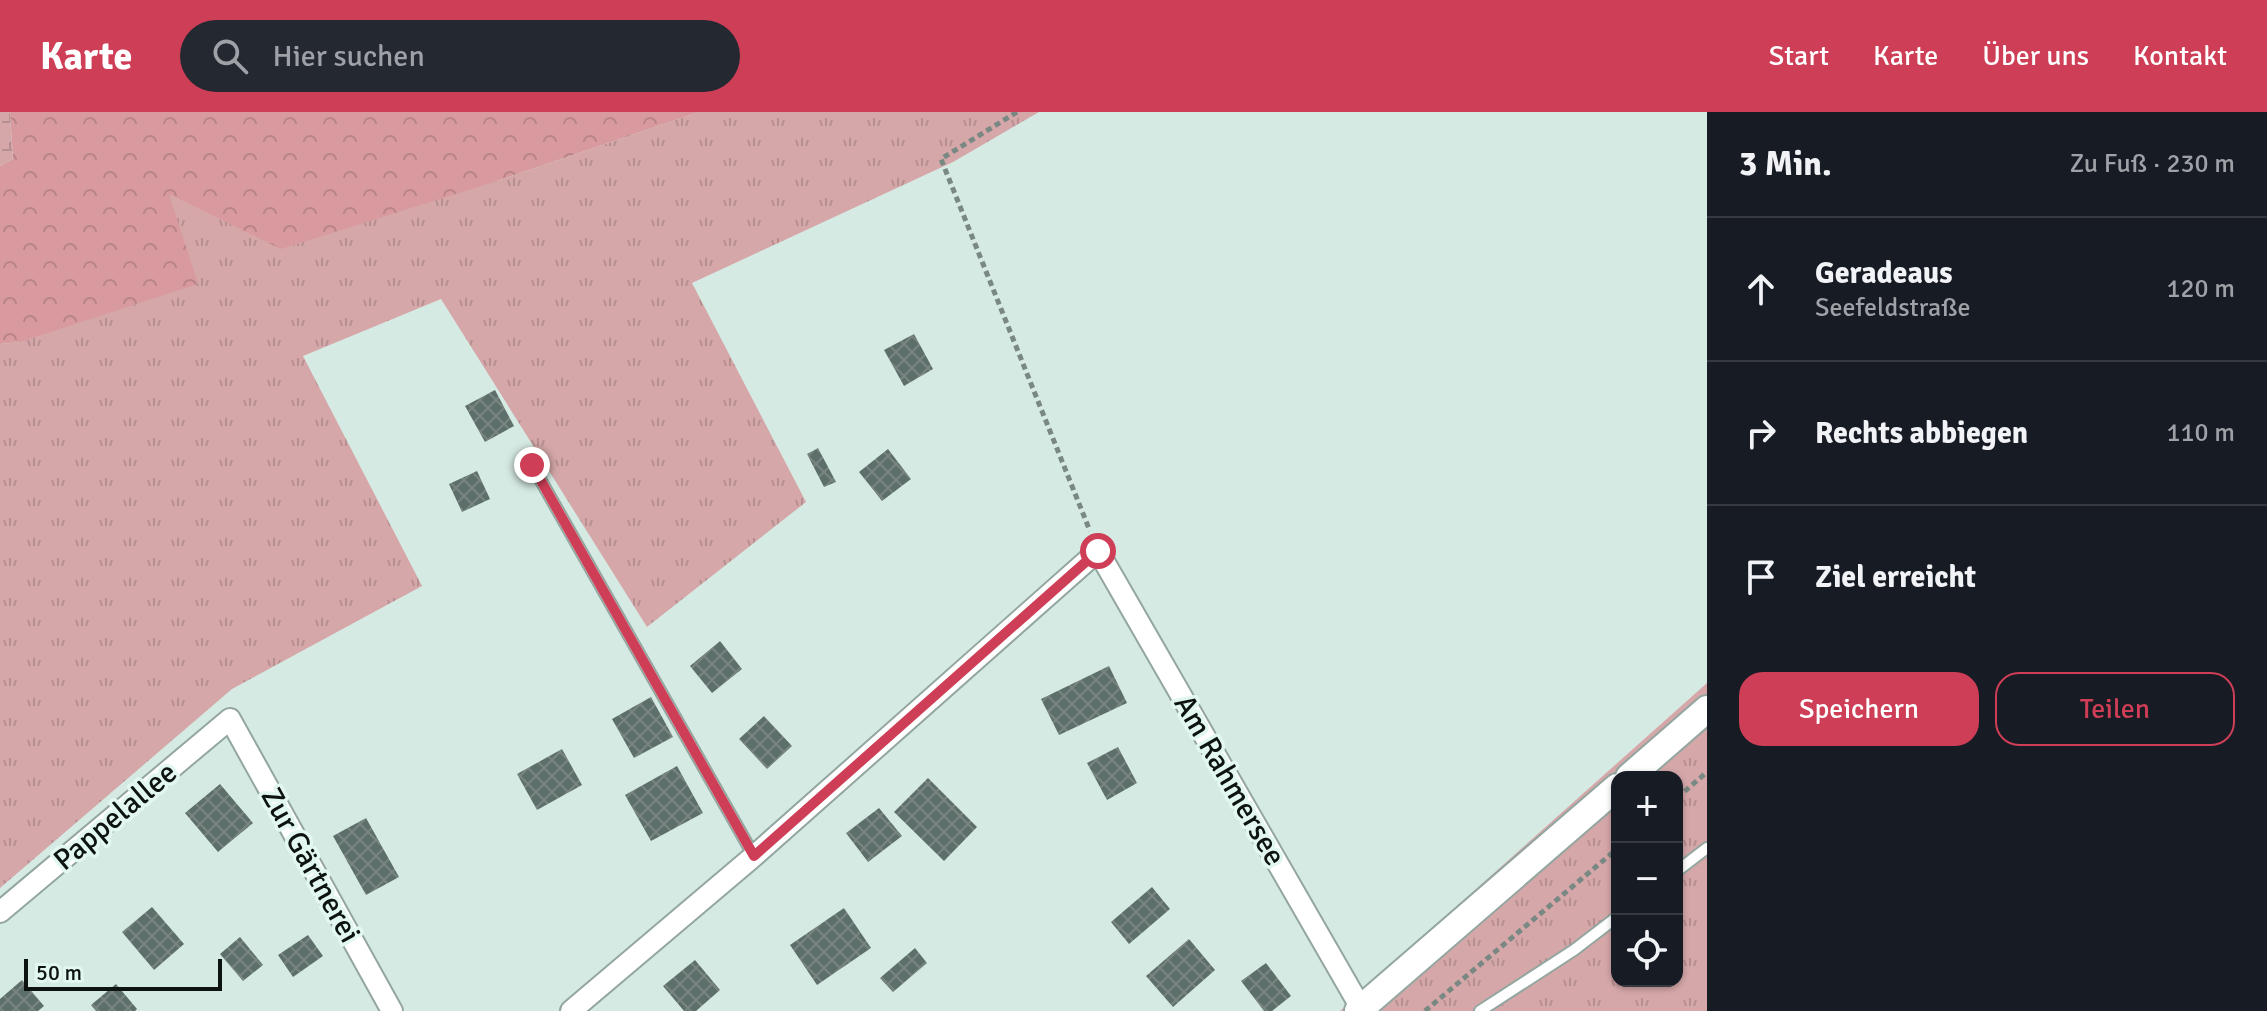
<!DOCTYPE html>
<html lang="de">
<meta charset="utf-8">
<style>
body{margin:0;font-family:Signika,sans-serif;background:#242831;color:#f1f3f6}
.controls{position:absolute;right:24px;bottom:24px;display:grid;overflow:hidden;border-radius:16px;box-shadow:0 2px 6px #0004}
.controls button{width:72px;height:72px;display:grid;place-items:center;padding:0;border:0;border-bottom:2px solid #363941;background:#171b24;color:#f1f3f6;font:40px sans-serif}
.scale{position:absolute;left:24px;bottom:20px;width:198px;box-sizing:border-box;padding-left:8px;border:4px solid #0c1311;border-top:0;font-size:22px;line-height:28px;white-space:nowrap;color:#0c1311;-webkit-text-stroke:6px #e3f7f1;paint-order:stroke}
.stop{position:absolute;width:24px;height:24px;margin:-18px;border:6px solid #ce3e56;border-radius:50%;background:#fff}
.stop.end{background:#ce3e56;border-color:#fff;box-shadow:0 2px 8px #0008}
.list{margin:0;padding:0;list-style:none}
h2{display:flex;justify-content:space-between;align-items:center;height:104px;margin:0;padding:0 32px;font-size:34px}
h2 small{font-size:26px;font-weight:400;color:#9ea1a6}
.list li{display:grid;grid-template-columns:52px 1fr auto;gap:24px;align-items:center;box-sizing:border-box;height:144px;padding:0 32px;border-top:2px solid #363941}
.list b{display:block;font-size:30px;white-space:nowrap}
.list p{margin:0;font-size:26px;white-space:nowrap;color:#9ea1a6}
.list em{font-size:26px;font-style:normal;color:#9ea1a6}
.actions{display:flex;gap:16px;padding:24px 32px}
.actions a{flex:1;padding:18px 0;border:2px solid #ce3e56;border-radius:24px;text-align:center;font-size:28px;color:#ce3e56}
.actions .main{background:#ce3e56;color:#fff}
.icon{flex:none;width:44px;height:44px;fill:none;stroke:currentColor;stroke-width:2;stroke-linecap:round;stroke-linejoin:round}
.map{position:relative;flex:none;width:1707px;height:899px;overflow:hidden}
header{display:flex;align-items:center;gap:48px;box-sizing:border-box;height:112px;padding:0 40px;background:#ce3e56;color:#fff}
header strong{font-size:38px}
nav{display:flex;gap:44px;margin-inline-start:auto;font-size:28px}
.search{width:560px;height:72px;background:#242831;display:flex;align-items:center;gap:20px;box-sizing:border-box;padding:0 28px;border-radius:44px;color:#9ea1a6;font-size:30px}
main{display:flex}
aside{flex:1;background:#171b24}
.map>svg:first-child{display:block}
.grass{fill:url(#grass-tufts);fill-rule:evenodd}
.forest{fill:url(#forest-crowns)}
.wetland{fill:url(#wetland-marsh)}
.building{fill:url(#building-cross-hatch)}
.lines{fill:none;stroke-linecap:round;stroke-linejoin:round}
.service-casing{stroke:#93a6a0;stroke-width:14}
.minor-casing{stroke:#93a6a0;stroke-width:24}
.tertiary-casing{stroke:#93a6a0;stroke-width:30}
.path{stroke:#7a8884;stroke-width:5;stroke-dasharray:6 4;stroke-linecap:butt}
.service{stroke:#fff;stroke-width:10}
.minor{stroke:#fff;stroke-width:20}
.tertiary{stroke:#fff;stroke-width:26}
.route{stroke:#ce3e56;stroke-width:10}
.labels{text-anchor:middle;stroke-width:7;stroke-linejoin:round;paint-order:stroke}
.street-label{font-size:30px;fill:#0c1311;stroke:#e3f7f1}
</style>
<header>
<strong>Karte</strong>
<div class="search"><svg class="icon" aria-label="search" viewBox="0 0 24 24"><circle cx="10" cy="10" r="6"/><path d="M15 15l6 6"/></svg>Hier suchen</div>
<nav><a>Start</a><a>Karte</a><a>Über uns</a><a>Kontakt</a></nav>
</header>
<main>
<div class="map">
<svg width="1707" height="899" viewBox="0 0 1707 899">
<defs>
<pattern id="grass-tufts" width="24" height="20" patternUnits="userSpaceOnUse" patternTransform="scale(2)"><rect width="24" height="20" fill="#d5a7a9"/><path d="M3 7l-1-3M5 7V3M7 7l1-3M15 17l-1-3M17 17v-4M19 17l1-3" fill="none" stroke="#b68f90"/></pattern>
<pattern id="forest-crowns" width="20" height="18" patternUnits="userSpaceOnUse" patternTransform="scale(2)"><rect width="20" height="18" fill="#d89a9e"/><path d="M2 6a3 3 0 1 1 6 0M12 15a3 3 0 1 1 6 0" fill="none" stroke="#b88487"/></pattern>
<pattern id="wetland-marsh" width="20" height="14" patternUnits="userSpaceOnUse" patternTransform="scale(2)"><rect width="20" height="14" fill="#d5a7a9"/><path d="M1 5h8M5 5V1M11 12h8M15 12V8" fill="none" stroke="#b68f90"/></pattern>
<pattern id="building-cross-hatch" width="8" height="8" patternUnits="userSpaceOnUse" patternTransform="scale(2)"><rect width="8" height="8" fill="#5d6f6a"/><path d="M0 0l8 8M0 8l8-8" fill="none" stroke="#788581"/></pattern>
</defs>
<rect width="100%" height="100%" fill="#d6eae4"/>
<!-- grass -->
<path class="grass" d="M699,0H1039L953,50L692,171L806,390L647,515L441,187L303,244L422,474L232,577L0,776V232L20,230L168,82L497,69Z
M1707,571V899H1340L1374,868ZM1617,665H1677V869H1617Z"/>
<!-- forest -->
<path class="forest" d="M10,0H699L497,69L281,137L169,82L198,172L20,230L0,232V54L13,47Z"/>
<!-- wetland -->
<path class="wetland" d="M0,0H10L13,47L0,54Z"/>
<!-- building -->
<path class="building" d="M914,222L933,257L904,274L884,238Z
M495,278L514,314L485,330L465,294Z
M818,336L836,370L824,375L807,342Z
M888,337L911,367L882,389L859,360Z
M477,359L490,387L462,400L449,372Z
M720,529L742,557L712,581L690,554Z
M1109,554L1127,591L1059,623L1041,587Z
M651,585L673,625L634,646L612,607Z
M764,604L792,634L767,657L739,627Z
M1118,635L1137,671L1107,688L1087,651Z
M562,637L582,673L537,698L517,662Z
M677,654L703,701L651,729L625,683Z
M928,666L977,715L944,749L894,700Z
M220,672L253,711L218,740L185,701Z
M879,696L902,724L868,750L846,721Z
M366,706L399,765L366,783L333,724Z
M1152,775L1170,797L1129,832L1111,810Z
M152,795L184,832L154,858L122,820Z
M844,796L871,836L817,873L790,833Z
M308,823L323,844L293,865L278,843Z
M240,825L263,853L243,869L220,842Z
M1189,827L1215,858L1173,895L1146,864Z
M915,836L927,851L893,880L880,866Z
M695,848L720,878L696,899H684L663,874Z
M1266,851L1291,884L1272,899H1264L1241,869Z
M22,868L44,894L38,899H0V887Z
M116,872L137,897L135,899H96L91,893Z"/>
<g class="lines">
<!-- service casing -->
<g class="service-casing">
<path id="service" d="M532,353L754,744
M1677,759L1707,736
M1480,899L1574,838L1617,805"/>
</g>
<!-- minor casing -->
<g class="minor-casing">
<path id="minor" d="M0,800L230,607L392,899
M571,899L754,744L1098,439L1361,896"/>
</g>
<!-- tertiary casing -->
<g class="tertiary-casing">
<path id="tertiary" d="M1629,665L1707,597
M1358,899L1617,675"/>
</g>
<!-- path -->
<path class="path" d="M1017,0L941,47L1090,419
M1677,686L1707,660
M1425,899L1617,737"/>
<!-- service -->
<use href="#service" class="service"/>
<!-- minor -->
<use href="#minor" class="minor"/>
<!-- tertiary -->
<use href="#tertiary" class="tertiary"/>
</g>
<g class="lines">
<!-- route -->
<path class="route" d="M532,353L754,744L1098,439"/>
</g>
<g class="labels">
<!-- street labels -->
<g class="street-label">
<text transform="translate(1230 668) rotate(60)" y="10">Am Rahmersee</text>
<text transform="translate(115 704) rotate(-40)" y="10">Pappelallee</text>
<text transform="translate(311 753) rotate(61)" y="10">Zur Gärtnerei</text>
</g>
</g>
</svg>
<div class="controls">
<button>+</button>
<button>−</button>
<button><svg class="icon" aria-label="locate" viewBox="0 0 24 24"><circle cx="12" cy="12" r="6"/><path d="M12 2v4M12 18v4M2 12h4M18 12h4"/></svg></button>
</div>
<div class="scale">50 m</div>
<div class="stop" style="left:1098px;top:439px"></div>
<div class="stop end" style="left:532px;top:353px"></div>
</div>
<aside>
<h2>3 Min.<small>Zu Fuß · 230 m</small></h2>
<ul class="list">
<li><svg class="icon" aria-label="ahead" viewBox="0 0 24 24"><path d="M12 20V5M6 11l6-6 6 6"/></svg><div><b>Geradeaus</b><p>Seefeldstraße</p></div><em>120 m</em></li>
<li><svg class="icon" aria-label="right" viewBox="0 0 24 24"><path d="M7 20v-9h11M14 6l5 5-5 5"/></svg><div><b>Rechts abbiegen</b></div><em>110 m</em></li>
<li><svg class="icon" aria-label="arrive" viewBox="0 0 24 24"><path d="M6 21V4h12l-3 4 3 4H6"/></svg><div><b>Ziel erreicht</b></div></li>
</ul>
<div class="actions"><a class="main">Speichern</a><a>Teilen</a></div>
</aside>
</main>
